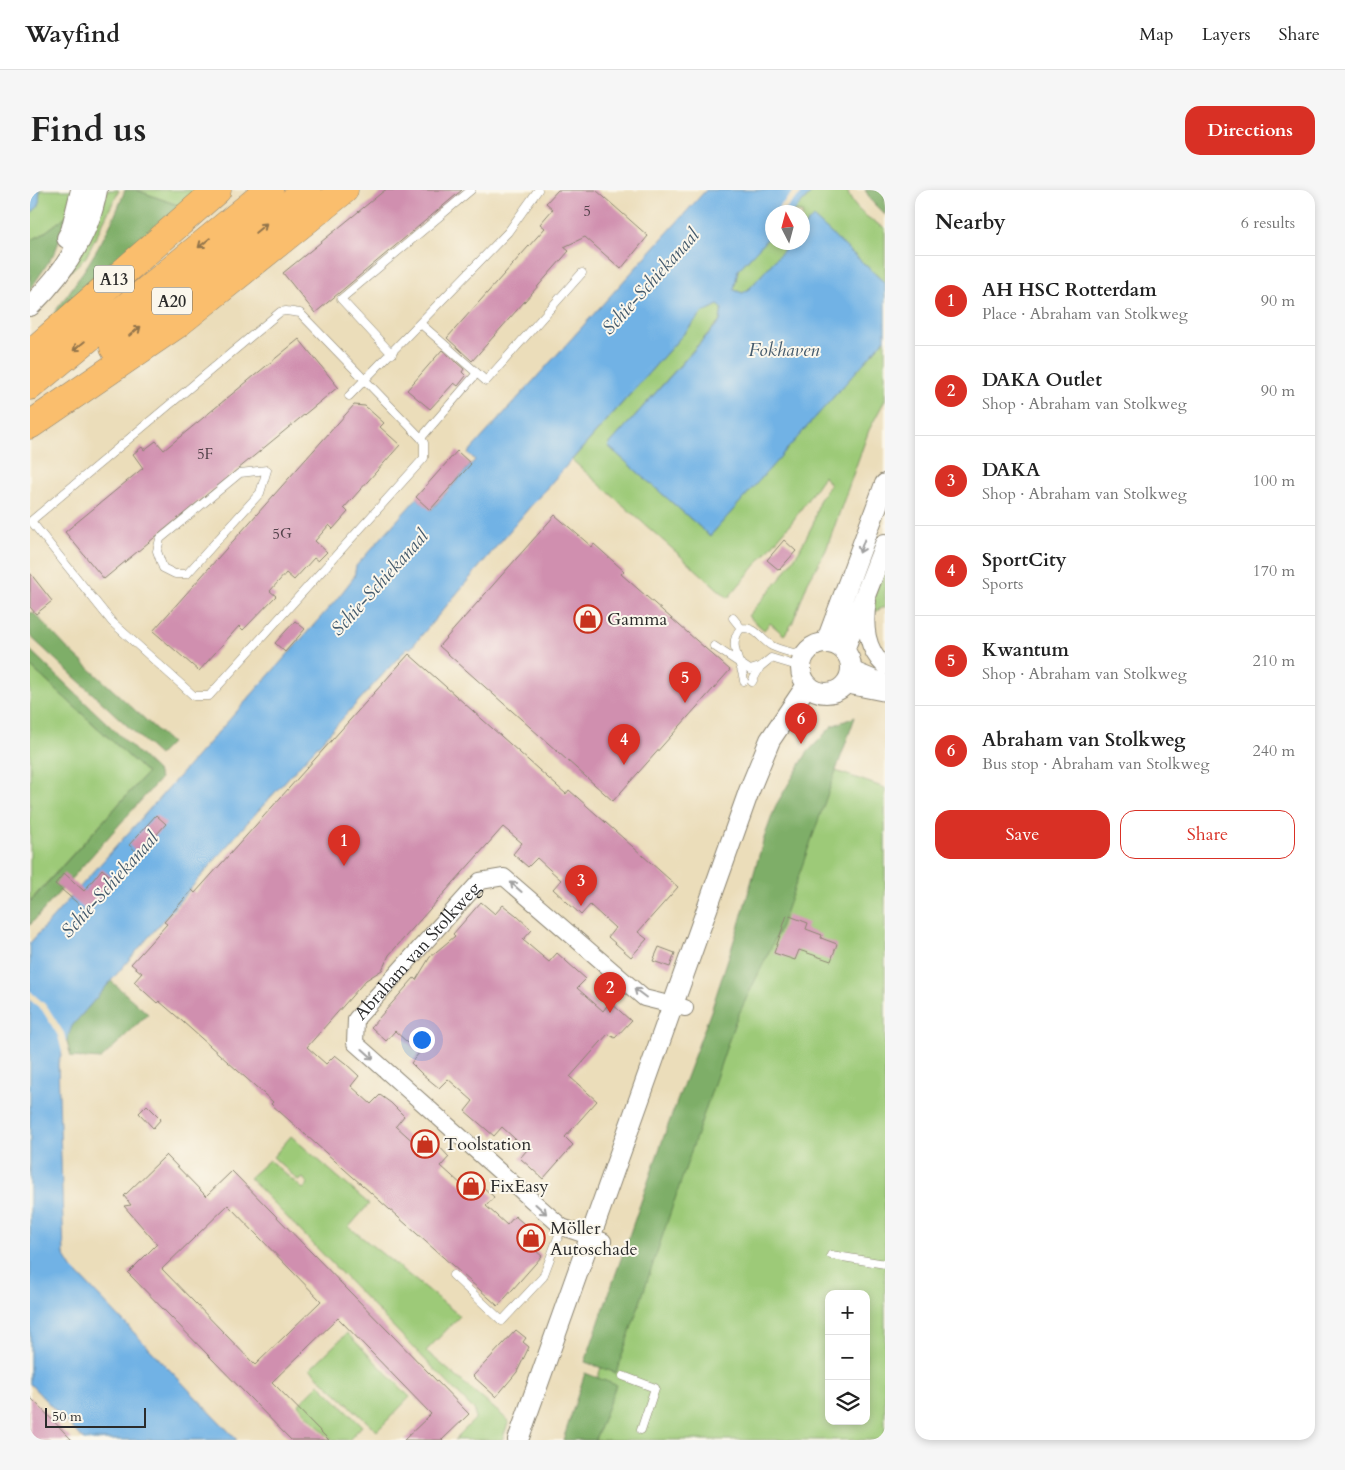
<!DOCTYPE html>
<meta charset="utf-8">
<style>
body{margin:0;font-family:Cardo,serif;background:#f6f6f6;color:#222}
.controls{position:absolute;right:15px;bottom:15px;display:grid;overflow:hidden;border-radius:10px;box-shadow:0 2px 8px #0003}
.controls button{width:45px;height:45px;display:grid;place-items:center;padding:0;border:0;border-bottom:1px solid #e0e0e0;background:#fff;color:#222;font:25px sans-serif}
.compass{position:absolute;left:735px;top:15px;width:45px;height:45px;border-radius:50%;background:#fff;box-shadow:0 2px 8px #0003;rotate:354deg}
.scale{position:absolute;left:15px;bottom:12px;width:101px;box-sizing:border-box;padding-left:5px;border:2px solid #2b2b2b;border-top:0;font-size:14px;line-height:18px;white-space:nowrap;color:#2b2b2b;-webkit-text-stroke:4px #fbf7ec;paint-order:stroke}
.you{position:absolute;left:391px;top:849px;width:18px;height:18px;margin:-12px;border:4px solid #fff;border-radius:50%;background:#1a73e8;box-shadow:0 0 0 8px #1a73e833}
.badge{display:grid;place-items:center;width:32px;height:32px;border-radius:50%;background:#d93025;color:#fff;font-size:16px;font-weight:700}
.pin{position:absolute;translate:-50% -41px;filter:drop-shadow(0 1px 2px #0008)}
.pin::after{content:'';position:absolute;top:26px;width:18px;height:15px;background:inherit;clip-path:polygon(0 0,100% 0,50% 100%)}
.list{margin:0;padding:0;list-style:none}
h2{display:flex;justify-content:space-between;align-items:center;height:65px;margin:0;padding:0 20px;font-size:21px}
h2 small{font-size:16px;font-weight:400;color:#767676}
.list li{display:grid;grid-template-columns:32px 1fr auto;gap:15px;align-items:center;box-sizing:border-box;height:90px;padding:0 20px;border-top:1px solid #e0e0e0}
.list b{display:block;font-size:19px;white-space:nowrap}
.list p{margin:0;font-size:16px;white-space:nowrap;color:#767676}
.list em{font-size:16px;font-style:normal;color:#767676}
.actions{display:flex;gap:10px;padding:15px 20px}
.actions a{flex:1;padding:11px 0;border:1px solid #d93025;border-radius:15px;text-align:center;font-size:18px;color:#d93025}
.actions .main{background:#d93025;color:#fff}
.icon{flex:none;width:28px;height:28px;fill:none;stroke:currentColor;stroke-width:2;stroke-linecap:round;stroke-linejoin:round}
.map{position:relative;flex:none;width:855px;height:1250px;overflow:hidden;border-radius:15px}
header{display:flex;align-items:center;gap:30px;box-sizing:border-box;height:70px;padding:0 25px;background:#fff;border-bottom:1px solid #e0e0e0}
header strong{font-size:24px}
nav{display:flex;gap:28px;margin-inline-start:auto;font-size:18px}
.intro{display:flex;align-items:center;justify-content:space-between;box-sizing:border-box;height:120px;padding:0 30px}
h1{margin:0;font-size:35px}
.button{padding:12px 22px;border-radius:15px;background:#d93025;color:#fff;font-size:18px;font-weight:700}
main{display:flex;gap:30px;padding:0 30px}
aside{flex:1;background:#fff;border-radius:15px;box-shadow:0 2px 8px #0003}
.map>svg:first-child{display:block}
.green{fill:#9dca78;stroke:#647a52;fill-rule:evenodd}
.forest{fill:#7eae68;stroke:#546c4a}
.water{fill:#71b2e5;stroke:#4e6e88}
.pier{fill:#ebddba}
.building{fill:#d08faf;fill-rule:evenodd}
.lines{fill:none;stroke-linecap:round;stroke-linejoin:round}
.service-casing{stroke:#8b8472;stroke-width:9}
.minor-casing{stroke:#8b8472;stroke-width:18}
.tertiary-casing{stroke:#8b8472;stroke-width:22}
.motorway-casing{stroke:#8b8472;stroke-width:29}
.service{stroke:#fff;stroke-width:8}
.minor{stroke:#fff;stroke-width:16}
.tertiary{stroke:#fff;stroke-width:20}
.motorway{stroke:#fabe6d;stroke-width:28}
.oneway{stroke:#92744c}
.oneway2{stroke:#a0a0a0}
.labels{text-anchor:middle;stroke-width:4;stroke-linejoin:round;paint-order:stroke}
.number-label{font-size:15px;fill:#54444c}
.shield{fill:#fbf7ec;stroke:#696865;stroke-width:1}
.shield-label{font-size:16px;font-weight:bold;fill:#2b2b2b}
.poi-label{font-size:18px;fill:#2b2b2b;stroke:#fbf7ec;text-anchor:start}
.street-label{font-size:18px;fill:#2b2b2b;stroke:#fbf7ec}
.water-label{font-size:19px;font-style:italic;fill:#445a6c;stroke:#fbf7ec}
</style>
<header>
<strong>Wayfind</strong>
<nav><a>Map</a><a>Layers</a><a>Share</a></nav>
</header>
<div class="intro"><h1>Find us</h1><a class="button">Directions</a></div>
<main>
<div class="map">
<svg width="855" height="1250" viewBox="0 0 855 1250">
<rect width="100%" height="100%" fill="#fbf7ec"/>
<filter id="ink" filterUnits="userSpaceOnUse"><feTurbulence type="fractalNoise" baseFrequency=".02" numOctaves="2"/><feDisplacementMap in="SourceGraphic" scale="10" xChannelSelector="R" yChannelSelector="G"/><feConvolveMatrix kernelMatrix="1 2 1 2 8 2 1 2 1" color-interpolation-filters="sRGB"/></filter>
<filter id="wash" filterUnits="userSpaceOnUse"><feTurbulence type="fractalNoise" baseFrequency=".0096" numOctaves="4" result="noise"/><feDisplacementMap in="SourceGraphic" scale="20" xChannelSelector="R" yChannelSelector="G"/><feGaussianBlur stdDeviation="1.12" result="paint"/><feColorMatrix in="noise" values="0 0 0 0 0 0 0 0 0 0 0 0 0 0 0 0 0 1.4 0 .05"/><feComposite in="paint" operator="in"/></filter>
<g filter="url(#wash)">
<rect width="100%" height="100%" fill="#ebddba"/>
<!-- green -->
<path class="green" d="M10,0H46L39,24L10,46L0,50V24L8,15Z
M72,0H89L56,67L30,91Z
M106,0H167L150,16Z
M784,0H817C822,19 839,29 855,38V93L783,27L773,38L772,22H763Z
M742,44V52L760,53L720,98L713,103L704,100L708,80Z
M688,115L692,118L690,130L578,256L680,346L855,149V210L839,240L796,360L778,392L762,434L754,445L740,433L734,440L718,426L750,389L769,361L783,334L789,311L800,295L794,286L762,332L698,408L542,270L672,123Z
M855,377V417L841,423L844,404Z
M0,476L117,583L0,711Z
M800,579L855,598V1250H548L586,1130ZM799,1104H836V1231H799Z
M261,946L339,1014L319,1037L430,1126L396,1161L479,1231L472,1250H424L445,1229V1221L219,988L239,970L273,999L278,994L273,988L269,991L243,967Z
M317,1143L380,1207L347,1241L280,1179Z
M289,1194L332,1236L319,1250H301L268,1215Z"/>
<!-- forest -->
<path class="forest" d="M95,0H106L150,16L9,143C43,98 76,54 95,0Z
M835,0H855V25L843,13Z
M39,24L25,62L0,100V50L10,46Z
M3,422L37,458L141,553L129,565L0,446V423Z
M0,460L127,581L130,589L0,735V712L117,583L0,476Z
M825,527L749,741L705,832L586,1183L555,1172L634,946L681,821L709,735L734,648L746,615L777,563L802,536Z
M81,791L118,824L71,869L41,867L36,847L42,836Z
M555,1183L586,1195L565,1250H533Z"/>
<!-- water -->
<path class="water" d="M0,0H10L9,16L0,24Z
M676,0H784L763,22H742V44L708,80L704,100L713,103L720,98L760,53L772,52L773,38L783,27L855,93V149L680,346L578,256L690,131L692,118L688,115L672,123L499,318L380,459L378,457L217,633L42,836L28,873L34,1065L42,1078L207,1250H54L0,1194V753L307,409L324,387L326,376L387,308L401,320L445,270L438,263Z"/>
<!-- pier -->
<path class="pier" d="M765,0H775L752,22L748,18Z
M0,801L17,816L34,843L37,856L33,866L28,846L12,820L0,810Z"/>
<g id="blocks">
<!-- building -->
<path class="building" d="M355,0H432L285,123L253,83Z
M528,0H566L618,46L591,79L555,47L534,57L539,61L442,171L417,148L515,38L510,34L523,19L516,13Z
M269,149L308,197L74,389L35,342L113,278L103,264L112,257L114,260L126,251L134,260Z
M412,160L434,179L432,182L436,186L428,196L424,193L400,219L377,200Z
M324,215L335,216L354,233L350,237L370,255L314,318L318,322L303,339L299,335L285,351L297,362L288,371L284,368L264,390L256,383L240,401L246,406L213,440L209,436L169,481L123,441Z
M427,261L441,274L400,320L386,307Z
M525,325L562,357L564,354L594,381L591,384L700,480L583,611L409,456Z
M754,350L766,361L749,380L737,370Z
M0,383L22,411L6,424L0,417Z
M265,431L275,439L255,462L245,453Z
M379,464L536,604L539,600L648,697L608,742L617,749L601,767L578,747L585,738L560,715L551,725L523,699L531,690L507,668L498,677L483,664L492,653L473,637L359,765L352,780L336,790L277,857L296,874L305,865L315,873L329,886L321,896L341,914L350,905L361,913L374,926L366,936L387,955L395,945L406,953L419,967L411,976L432,995L440,985L464,1007L456,1016L477,1035L485,1026L509,1047L501,1057L512,1066L468,1116L241,914L243,912L144,824L129,811L127,813L104,792L112,783L101,774L137,734L134,732L162,700L165,703Z
M126,625L136,634L109,664L99,655Z
M72,679L85,690L58,722L25,694L34,683L54,701Z
M451,712L465,724L473,715L486,725L502,740L493,750L519,772L527,763L556,789L547,798L573,821L580,812L601,831L585,848L578,844L540,887L567,911L535,947L543,955L513,989L490,968L497,960L472,937L464,946L435,921L443,911L418,889L409,898L392,884L381,873L389,863L365,841L356,851L341,837L384,788L386,790L400,767L425,746L423,744Z
M757,725L778,733L776,739L792,745L791,748L807,754L801,771L769,760L765,770L744,763Z
M629,757L645,763L640,777L623,771Z
M117,915L131,929L123,938L109,923Z
M136,965L176,1006L202,981L439,1224L412,1250H374L401,1224L308,1128L242,1192L299,1250H261L98,1083L127,1054L94,1016L101,1015L94,1006ZM198,1015L291,1111L225,1175L132,1079Z
M486,1140L496,1148L493,1152L499,1157L487,1182L466,1207L443,1186Z
M0,1207L42,1250H0Z"/>
</g>
</g>
<g filter="url(#ink)">
<use href="#blocks" fill-opacity="0" stroke="#8b8472" stroke-width="1"/>
<g class="lines">
<!-- service casing -->
<g class="service-casing">
<path id="service" d="M256,121L270,123L391,248L394,253V268L179,506H164L82,432L1,331L250,122Z
M391,134L456,191L552,83
M362,164L311,109L441,0
M319,206L478,42L508,0
M391,248L447,183
M237,280L230,303L157,384H145L133,378L127,361L130,349L210,283Z
M703,428L711,438C727,437 730,449 742,456C752,461 764,462 773,467
M711,438C696,455 712,472 714,491
M684,456L720,480L730,477L741,468L771,477
M722,492L730,477
M801,1065L855,1074
M423,1085L472,1131L513,1087L532,1037
M593,1186L625,1198L611,1240"/>
</g>
<!-- minor casing -->
<g class="minor-casing">
<g id="minor">
<path d="M838,411C834,436 836,459 855,477"/>
<path d="M821,479L855,493"/>
<path d="M815,495L855,503"/>
<path id="s1" d="M573,1051L532,1037L325,853L326,829L450,691L474,687L614,808L655,818"/>
</g>
</g>
<!-- tertiary casing -->
<g class="tertiary-casing">
<path id="tertiary" d="M37,48L41,41L51,0
M0,116C33,84 59,46 67,0
M771 478a25 25 0 1 1 50 0a25 25 0 1 1-50 0Z
M796,453L855,294
M814,460L855,354
M488,1250L719,601L740,550L777,495"/>
</g>
<!-- motorway casing -->
<g class="motorway-casing">
<path id="motorway" d="M84,158L277,0
M0,164L187,0
M0,196L239,0
M0,235L146,135L314,0"/>
</g>
<!-- service -->
<use href="#service" class="service"/>
<!-- minor -->
<use href="#minor" class="minor"/>
<!-- tertiary -->
<use href="#tertiary" class="tertiary"/>
<!-- motorway -->
<use href="#motorway" class="motorway"/>
</g>
<!-- one-way arrows -->
<defs><path id="oneway-shaft" d="M-6 0H5M1.5-3L5.5 0L1.5 3" fill="none" stroke-width="1.6" stroke-linecap="round" stroke-linejoin="round" transform="scale(1.25)"/></defs>
<g class="oneway">
<use href="#oneway-shaft" transform="translate(231 38) rotate(-40)"/>
<use href="#oneway-shaft" transform="translate(174 53) rotate(141)"/>
<use href="#oneway-shaft" transform="translate(105 141) rotate(-39)"/>
<use href="#oneway-shaft" transform="translate(49 156) rotate(141)"/>
</g>
<g class="oneway2">
<use href="#oneway-shaft" transform="translate(832 356) rotate(110)"/>
<use href="#oneway-shaft" transform="translate(486 697) rotate(-139)"/>
<use href="#oneway-shaft" transform="translate(610 803) rotate(-143)"/>
<use href="#oneway-shaft" transform="translate(338 864) rotate(42)"/>
<use href="#oneway-shaft" transform="translate(511 1019) rotate(42)"/>
</g>
</g>
<!-- icons -->
<defs>
<g id="shop-ring" transform="scale(1.4375)"><circle r="9.5" fill="#fbf7ec" stroke="#c8321e" stroke-width="1.5"/><path d="M-5-2.5h2.3a2.7 3.5 0 0 1 5.4 0H5L5.5 6h-11ZM-1.5-2.5h3a1.5 2.3 0 0 0-3 0Z" fill="#c8321e"/></g>
</defs>
<g fill-rule="evenodd">
<use href="#shop-ring" x="558" y="429"/>
<use href="#shop-ring" x="395" y="954"/>
<use href="#shop-ring" x="441" y="996"/>
<use href="#shop-ring" x="501" y="1048"/>
</g>
<g class="labels">
<!-- number labels -->
<g class="number-label">
<text x="557" y="26">5</text>
<text x="175" y="269">5F</text>
<text x="252" y="349">5G</text>
</g>
<!-- shield labels -->
<g class="shield">
<rect x="64" y="75.5" width="40" height="27" rx="4"/>
<rect x="122" y="97.5" width="40" height="27" rx="4"/>
</g>
<g class="shield-label">
<text x="84" y="95">A13</text>
<text x="142" y="117">A20</text>
</g>
<!-- poi labels -->
<g class="poi-label">
<text x="577" y="435">Gamma</text>
<text x="414" y="960">Toolstation</text>
<text x="460" y="1002">FixEasy</text>
<text x="520" y="1044">Möller<tspan x="520" dy="21">Autoschade</tspan></text>
</g>
<!-- street labels -->
<g class="street-label">
<text dy="6" stroke="none"><textPath href="#s1" startOffset="436">Abraham van Stolkweg</textPath></text>
</g>
<!-- water labels -->
<g class="water-label">
<text transform="translate(620 91) rotate(-48)" y="7">Schie-Schiekanaal</text>
<text x="754" y="166">Fokhaven</text>
<text transform="translate(349 392) rotate(-48)" y="7">Schie-Schiekanaal</text>
<text transform="translate(79 694) rotate(-48)" y="7">Schie-Schiekanaal</text>
</g>
</g>
</svg>
<div class="controls">
<button>+</button>
<button>−</button>
<button><svg class="icon" aria-label="layers" viewBox="0 0 24 24"><path d="M12 4l9 5-9 5-9-5zM3 14l9 5 9-5"/></svg></button>
</div>
<svg class="compass" viewBox="-18 -18 36 36"><path d="M0-13l5 13h-10z" fill="#e53935"/><path d="M0 13l5-13h-10z" fill="#767676"/></svg>
<div class="scale">50 m</div>
<div class="you"></div>
<div class="pin badge" style="left:314px;top:676px">1</div>
<div class="pin badge" style="left:580px;top:823px">2</div>
<div class="pin badge" style="left:551px;top:716px">3</div>
<div class="pin badge" style="left:594px;top:575px">4</div>
<div class="pin badge" style="left:655px;top:513px">5</div>
<div class="pin badge" style="left:771px;top:554px">6</div>
</div>
<aside>
<h2>Nearby<small>6 results</small></h2>
<ul class="list">
<li><span class="badge">1</span><div><b>AH HSC Rotterdam</b><p>Place · Abraham van Stolkweg</p></div><em>90 m</em></li>
<li><span class="badge">2</span><div><b>DAKA Outlet</b><p>Shop · Abraham van Stolkweg</p></div><em>90 m</em></li>
<li><span class="badge">3</span><div><b>DAKA</b><p>Shop · Abraham van Stolkweg</p></div><em>100 m</em></li>
<li><span class="badge">4</span><div><b>SportCity</b><p>Sports</p></div><em>170 m</em></li>
<li><span class="badge">5</span><div><b>Kwantum</b><p>Shop · Abraham van Stolkweg</p></div><em>210 m</em></li>
<li><span class="badge">6</span><div><b>Abraham van Stolkweg</b><p>Bus stop · Abraham van Stolkweg</p></div><em>240 m</em></li>
</ul>
<div class="actions"><a class="main">Save</a><a>Share</a></div>
</aside>
</main>
